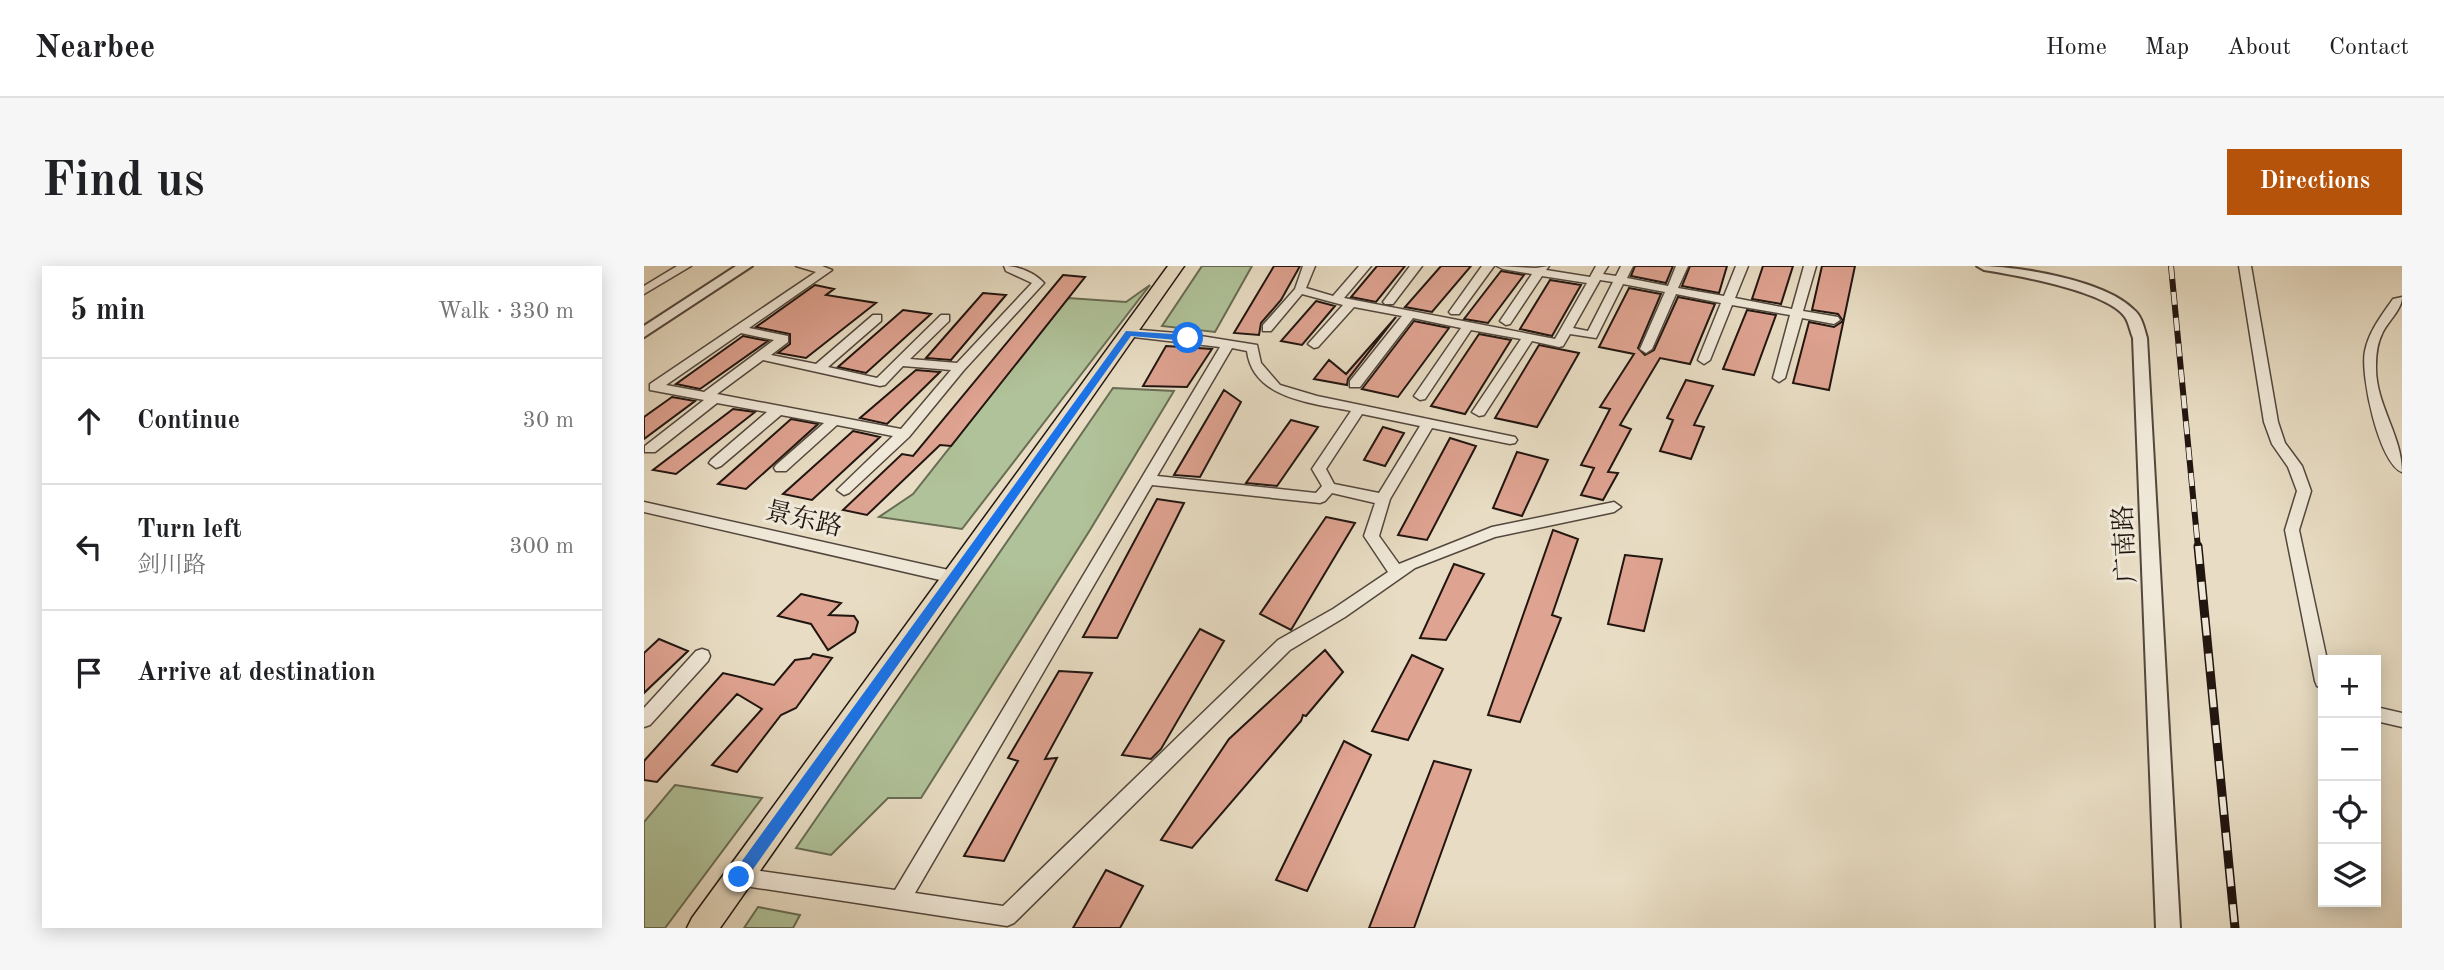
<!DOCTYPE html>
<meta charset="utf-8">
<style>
body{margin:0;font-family:"Old Standard TT","Noto Serif SC",serif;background:#f6f6f6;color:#202124}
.controls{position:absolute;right:21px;bottom:21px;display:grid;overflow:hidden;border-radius:0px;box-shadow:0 4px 18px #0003}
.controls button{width:63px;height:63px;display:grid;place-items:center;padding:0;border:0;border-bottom:2px solid #e0e0e0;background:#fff;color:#202124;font:35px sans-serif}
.stop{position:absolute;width:21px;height:21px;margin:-16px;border:5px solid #1a73e8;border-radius:50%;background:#fff}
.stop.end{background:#1a73e8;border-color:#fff;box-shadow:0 2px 7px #0008}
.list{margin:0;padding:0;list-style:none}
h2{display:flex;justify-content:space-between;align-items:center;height:91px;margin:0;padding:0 28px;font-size:30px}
h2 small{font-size:23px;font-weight:400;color:#757577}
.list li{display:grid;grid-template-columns:46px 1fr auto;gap:21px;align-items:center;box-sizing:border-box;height:126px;padding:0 28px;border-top:2px solid #e0e0e0}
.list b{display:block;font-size:26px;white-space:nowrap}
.list p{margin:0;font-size:23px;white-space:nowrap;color:#757577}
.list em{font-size:23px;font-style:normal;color:#757577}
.icon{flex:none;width:38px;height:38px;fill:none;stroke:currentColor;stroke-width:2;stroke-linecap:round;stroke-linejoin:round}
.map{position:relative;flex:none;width:1758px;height:662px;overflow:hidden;border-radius:0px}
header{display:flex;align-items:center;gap:42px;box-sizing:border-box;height:98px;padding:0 35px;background:#fff;border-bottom:2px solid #e0e0e0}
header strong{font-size:33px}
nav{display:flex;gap:38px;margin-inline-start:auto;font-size:24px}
.intro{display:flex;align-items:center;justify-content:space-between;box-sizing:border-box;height:168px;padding:0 42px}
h1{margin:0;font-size:49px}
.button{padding:18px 32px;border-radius:0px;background:#b45309;color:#fff;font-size:24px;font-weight:700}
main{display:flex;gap:42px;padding:0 42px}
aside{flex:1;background:#fff;border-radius:0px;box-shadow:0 4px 18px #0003}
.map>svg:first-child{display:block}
.green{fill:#b0c299;stroke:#686c54;stroke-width:2}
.building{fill:#dfa391;stroke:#211510;stroke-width:2}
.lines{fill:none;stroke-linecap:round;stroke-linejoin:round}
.minor-casing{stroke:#53473d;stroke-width:3}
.tertiary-casing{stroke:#53473d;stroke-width:4}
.primary-casing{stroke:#211510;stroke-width:3}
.minor{fill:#f0e9d9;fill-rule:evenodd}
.tertiary{fill:#f0e9d9;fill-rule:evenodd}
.primary{fill:#e8ddc4;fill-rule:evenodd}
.rail-far1-casing{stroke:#211510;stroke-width:6}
.rail-casing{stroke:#211510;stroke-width:9}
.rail-far1{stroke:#f0e9d9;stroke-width:4.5;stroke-dasharray:13;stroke-linecap:butt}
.rail{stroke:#f0e9d9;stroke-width:6;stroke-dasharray:18;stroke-linecap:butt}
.route{fill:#1a73e8}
.labels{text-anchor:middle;stroke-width:6;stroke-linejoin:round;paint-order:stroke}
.street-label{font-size:26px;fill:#211510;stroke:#f0e9d9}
</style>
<header>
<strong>Nearbee</strong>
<nav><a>Home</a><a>Map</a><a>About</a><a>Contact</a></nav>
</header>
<div class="intro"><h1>Find us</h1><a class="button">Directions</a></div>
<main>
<aside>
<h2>5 min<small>Walk · 330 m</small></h2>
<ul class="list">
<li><svg class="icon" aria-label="ahead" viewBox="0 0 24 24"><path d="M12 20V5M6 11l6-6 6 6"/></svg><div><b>Continue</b></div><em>30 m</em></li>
<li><svg class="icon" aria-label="left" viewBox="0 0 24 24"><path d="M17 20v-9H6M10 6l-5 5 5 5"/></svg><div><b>Turn left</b><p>剑川路</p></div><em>300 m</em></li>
<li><svg class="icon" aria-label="arrive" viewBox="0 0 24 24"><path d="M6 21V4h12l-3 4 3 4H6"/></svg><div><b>Arrive at destination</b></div></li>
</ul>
</aside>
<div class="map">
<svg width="1758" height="662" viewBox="0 0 1758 662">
<rect width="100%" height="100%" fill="#e8ddc4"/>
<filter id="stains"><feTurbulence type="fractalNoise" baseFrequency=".00286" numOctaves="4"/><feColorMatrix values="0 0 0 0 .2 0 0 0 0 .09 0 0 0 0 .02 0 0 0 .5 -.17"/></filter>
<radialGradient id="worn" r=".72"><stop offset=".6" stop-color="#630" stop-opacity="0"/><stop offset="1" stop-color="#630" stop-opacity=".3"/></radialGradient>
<!-- green -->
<path class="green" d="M558,0H608L571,66L518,60Z
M506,19L318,263L235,251L269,228L424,32L482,36Z
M469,122L530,125L446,264L277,532H244L187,589L152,582Z
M31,519L118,532L21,662H0V556Z
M114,641L156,649L149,662H100Z"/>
<!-- building -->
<path class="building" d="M630,0H656L637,34L617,57L615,69L590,67Z
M733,0H761L732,36L707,31Z
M797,0H827L788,46L761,41Z
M991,0H1029L1022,17L987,10Z
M1046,0H1083L1075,27L1038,20Z
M1119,0H1149L1137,38L1108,33Z
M1178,0H1211L1185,124L1149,117L1165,56L1190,61L1199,55L1194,48L1168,44Z
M857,5L880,9L844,57L820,53Z
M419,9L441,11L307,180L296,179L223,249L199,244L258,188L269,190Z
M906,14L937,19L908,70L876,63Z
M171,19L190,23L182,29L232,37L162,92L134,87L146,78V68L112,61Z
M985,22L1017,28L994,82L1001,89L1010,84L1034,31L1071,38L1046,98L1016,92L976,159L987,163L964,206L974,207L959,234L937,229L950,202L937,199L966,143L956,141L990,88L955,81Z
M339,27L362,29L307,94L282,92Z
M672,35L691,40L658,79L637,75Z
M259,44L287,48L222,107L194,101Z
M1103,44L1132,49L1110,109L1079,103Z
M752,51L704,113L703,119L670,113L685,94L702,108Z
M770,55L805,62L754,131L718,123Z
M835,68L867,74L821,148L787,140Z
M99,70L124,75L56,123L32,118Z
M895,79L935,87L893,161L851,152Z
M522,80L568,83L543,121L499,120Z
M272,104L296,106L243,158L216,152Z
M1042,114L1069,120L1050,159L1060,161L1047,193L1016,185L1029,154L1023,152Z
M580,124L597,136L556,211L530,209Z
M28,131L51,135L0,173V151Z
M89,143L111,146L32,208L9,204Z
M147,153L174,158L102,223L74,218Z
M647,154L674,161L633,220L602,217Z
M739,161L760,167L741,200L720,194Z
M209,165L236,171L168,234L139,228Z
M806,172L832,180L783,274L754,269Z
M873,186L904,194L878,250L849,242Z
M513,233L540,237L473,372L439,371Z
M682,251L711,257L647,364L616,348Z
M909,264L934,273L908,349L917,352L876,456L844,449Z
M981,289L1018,293L1000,365L964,358Z
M810,298L840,308L802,374L776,372Z
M157,328L197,337L185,349L210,350L214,356L211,366L184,384L167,358L134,350Z
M556,363L580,375L517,483L507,493L478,489Z
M15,373L44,385L0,427V387Z
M681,384L699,406L662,450L659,449L657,455L548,582L517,574L585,473Z
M169,388L188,392L152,442L137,449L93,506L68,499L118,443L93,428L13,516L0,514V495L79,407L130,419L151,394L166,392Z
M768,389L799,403L764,474L728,465Z
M415,405L448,407L401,493L413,492L360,595L320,590L374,495L364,492Z
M700,475L727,489L663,625L632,614Z
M790,495L827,504L770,662H725Z
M462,604L499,620L476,662H429Z"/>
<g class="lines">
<!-- minor casing -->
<g class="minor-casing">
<path id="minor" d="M33,0H47L0,28V20Z
M152,0H178L188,4L105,62L144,70V76L127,89L172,98L229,49H237V55L184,101L233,112L297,49H305V55L266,93L313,97L388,17L362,5L360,0C374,0 390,6 400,17L320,104L265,171L205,227L200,229L193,224L249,170L193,159L142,205H132L130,202L132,199L180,157L137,149L77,200L72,202L65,197L67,194L123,146L73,137L11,186H1V180L60,134L6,124V118L172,6ZM97,67L130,74L60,126L22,119ZM119,94L236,120L241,119L259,100L307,104L257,163L73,128Z
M659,0H671L662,22L689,30L715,0H727L700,32L911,73L943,17L898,10L866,58L862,59L856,55L888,8L859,3L853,0L892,2L905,0L902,4L946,11L952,0H964L959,8L972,10L977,0H989L983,12L1024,20L1032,0H1044L1034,22L1080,30L1092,0H1104L1091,32L1148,43L1160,0H1172L1159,45L1194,51L1196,54L1190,58L1158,52L1141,112L1135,116L1129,112L1146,49L1088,39L1066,94L1060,98L1054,94L1077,37L1032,28L1008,83L1002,87L996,83L1021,26L979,18L952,72L926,68L919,80L915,81L888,75L840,149L835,150L828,146L877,73L827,64L781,133L776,134L770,130L817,62L769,52L716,121H706V115L758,50L710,41L674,81L670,82L664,78L699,39L658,28L627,65H619V59L651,23ZM956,14L969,16L944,65L929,62Z
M766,0H778L749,38H741L739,36Z
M838,0H850L815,48H807L805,46Z
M1595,0H1607L1634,156L1641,177L1658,200L1667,225L1655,264L1683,394H1679V422L1673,420L1671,415L1641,264L1653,225L1644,201L1628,178L1620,156Z
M1758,31C1758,44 1743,56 1738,68C1733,78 1732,89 1732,100C1731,138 1758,169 1758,206C1735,198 1716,108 1721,85C1725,65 1738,49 1749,33Z
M485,63L544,68L613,79L617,97L636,119L673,130L871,171L873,174L871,177L866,178L788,162L746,233L735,270L755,298L848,261L970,236L977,241L970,246L851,271L771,302L701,351L646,384L370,657L363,660L88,618L85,611L88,604L95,602L251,624L576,81L481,70L479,67ZM588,82L603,85C609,133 668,137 707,145L668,203L678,220L672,227L513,210ZM718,148L776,160L735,227L690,218L682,203ZM508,219L676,237L681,235L688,227L731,237L720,270L744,306L689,343L634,374L359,640L271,627Z
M0,236L309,305L317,311L309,317L0,246Z
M58,383L64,385L66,390L64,395L6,459L0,461V442L52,385Z
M1732,441L1758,447V461L1732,455Z"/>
</g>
<!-- tertiary casing -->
<g class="tertiary-casing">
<path id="tertiary" d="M92,0H108L0,71V60Z
M1333,0C1374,0 1460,14 1489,43C1498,50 1500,62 1503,72L1536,662H1512L1489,72C1486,65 1485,57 1481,51C1463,25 1371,9 1340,4Z"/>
</g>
<!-- primary casing -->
<g class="primary-casing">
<path id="primary" d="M524,0H540L76,662H43L48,652Z"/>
</g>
<!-- minor -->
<use href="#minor" class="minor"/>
<!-- tertiary -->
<use href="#tertiary" class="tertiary"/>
<!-- primary -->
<use href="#primary" class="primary"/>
<!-- rail-far1 casing -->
<g class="rail-far1-casing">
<path id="rail-far1" d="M1527,0L1554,282"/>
</g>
<!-- rail casing -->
<g class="rail-casing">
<path id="rail" d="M1554,280L1591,662"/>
</g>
<!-- rail-far1 -->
<use href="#rail-far1" class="rail-far1"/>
<!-- rail -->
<use href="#rail" class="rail"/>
</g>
<!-- route -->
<path class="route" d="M482,65L544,69L549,72L544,75L487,70L100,616H90V606Z"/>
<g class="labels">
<!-- street labels -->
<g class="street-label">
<text transform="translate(160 252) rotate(13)" y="9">景东路</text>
<text transform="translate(1480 278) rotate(-93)" y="9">广南路</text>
</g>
</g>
<rect width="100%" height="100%" filter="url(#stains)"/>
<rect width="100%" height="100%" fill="url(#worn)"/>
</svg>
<div class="controls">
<button>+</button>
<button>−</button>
<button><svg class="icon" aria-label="locate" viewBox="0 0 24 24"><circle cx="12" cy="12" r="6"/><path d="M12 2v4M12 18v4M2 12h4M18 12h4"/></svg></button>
<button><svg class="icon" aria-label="layers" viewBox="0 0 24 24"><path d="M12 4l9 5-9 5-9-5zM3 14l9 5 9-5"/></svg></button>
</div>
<div class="stop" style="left:544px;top:72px"></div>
<div class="stop end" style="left:95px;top:611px"></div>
</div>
</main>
